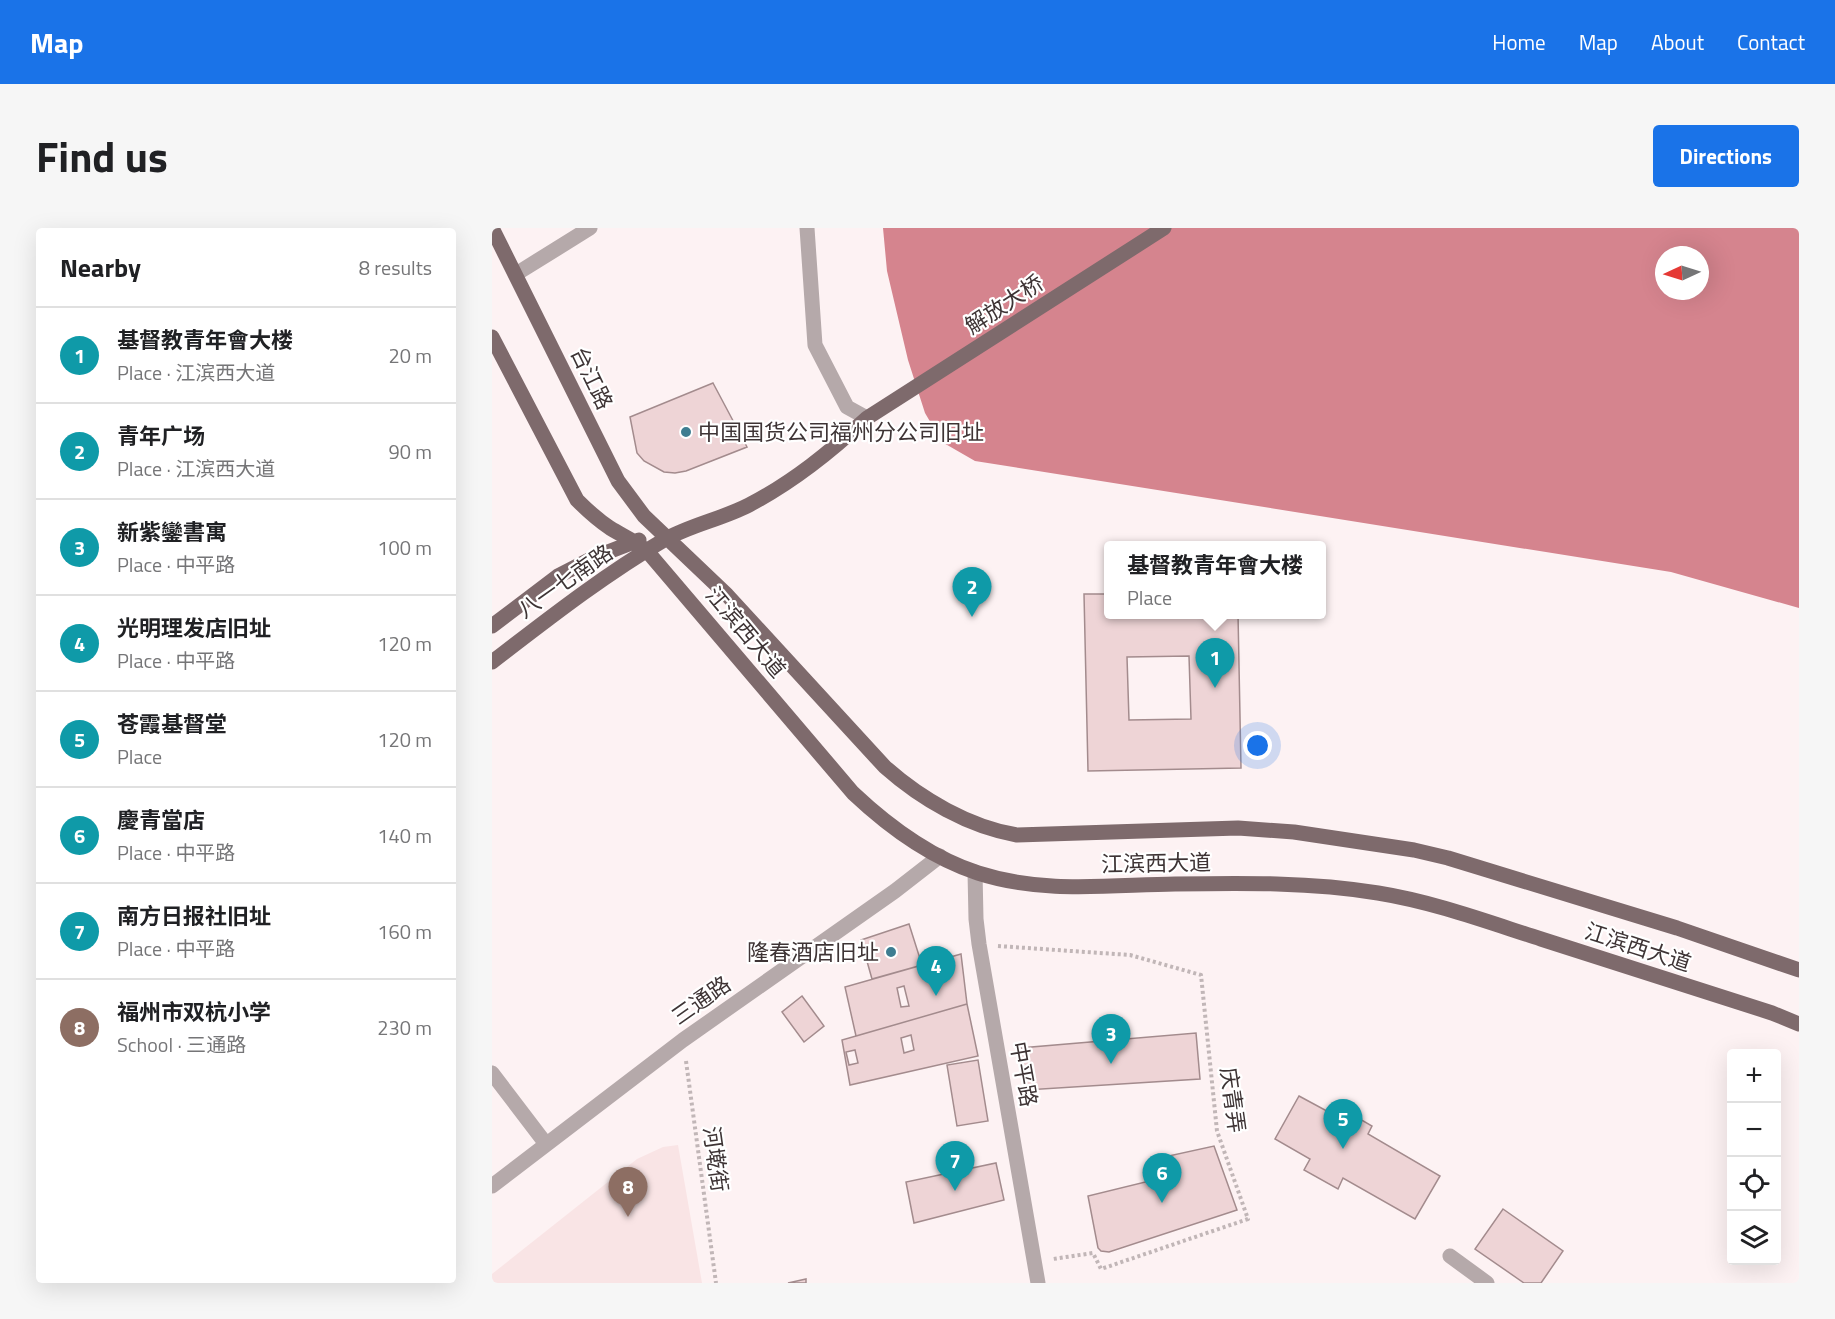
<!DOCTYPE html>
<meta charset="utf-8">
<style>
body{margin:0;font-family:"Titillium Web","Noto Sans SC",sans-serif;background:#f6f6f6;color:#202124}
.controls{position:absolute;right:18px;bottom:18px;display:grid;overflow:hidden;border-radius:6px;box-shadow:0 6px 24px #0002}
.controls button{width:54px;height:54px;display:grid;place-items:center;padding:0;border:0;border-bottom:2px solid #e0e0e0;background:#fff;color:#202124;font:30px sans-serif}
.compass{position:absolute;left:1163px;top:18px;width:54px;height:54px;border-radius:50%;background:#fff;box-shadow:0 6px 24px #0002;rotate:266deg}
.you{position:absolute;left:766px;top:518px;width:21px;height:21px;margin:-15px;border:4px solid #fff;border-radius:50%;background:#1a73e8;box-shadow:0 0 0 9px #1a73e833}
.badge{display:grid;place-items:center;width:39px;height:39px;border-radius:50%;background:#1a73e8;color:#fff;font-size:20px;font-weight:700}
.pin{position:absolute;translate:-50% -50px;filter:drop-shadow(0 2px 3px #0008)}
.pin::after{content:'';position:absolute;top:32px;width:21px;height:18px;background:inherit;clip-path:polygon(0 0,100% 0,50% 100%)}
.popup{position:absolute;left:612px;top:313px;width:222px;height:78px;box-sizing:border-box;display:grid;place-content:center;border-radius:6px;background:#fff;filter:drop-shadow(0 2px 4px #0005);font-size:20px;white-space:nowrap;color:#757577}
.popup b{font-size:22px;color:#202124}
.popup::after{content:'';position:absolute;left:50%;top:100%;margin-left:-12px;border:12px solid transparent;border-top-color:#fff}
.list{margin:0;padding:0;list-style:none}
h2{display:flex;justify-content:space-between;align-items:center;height:78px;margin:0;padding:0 24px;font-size:26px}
h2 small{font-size:20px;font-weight:400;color:#757577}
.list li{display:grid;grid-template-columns:39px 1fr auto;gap:18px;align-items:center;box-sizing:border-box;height:96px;padding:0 24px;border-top:2px solid #e0e0e0}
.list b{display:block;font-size:22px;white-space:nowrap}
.list p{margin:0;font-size:20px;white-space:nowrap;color:#757577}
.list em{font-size:20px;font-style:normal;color:#757577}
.icon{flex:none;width:33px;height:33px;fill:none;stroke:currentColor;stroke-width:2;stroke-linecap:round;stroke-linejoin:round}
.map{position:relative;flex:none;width:1307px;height:1055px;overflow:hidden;border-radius:6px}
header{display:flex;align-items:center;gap:36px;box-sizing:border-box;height:84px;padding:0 30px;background:#1a73e8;color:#fff}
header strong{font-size:28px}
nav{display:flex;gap:33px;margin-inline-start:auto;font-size:21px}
.intro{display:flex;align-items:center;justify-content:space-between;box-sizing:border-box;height:144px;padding:0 36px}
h1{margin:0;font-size:42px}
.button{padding:15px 27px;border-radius:6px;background:#1a73e8;color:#fff;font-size:21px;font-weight:700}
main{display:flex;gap:36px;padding:0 36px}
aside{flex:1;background:#fff;border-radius:6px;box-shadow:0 6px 24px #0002}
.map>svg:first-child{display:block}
.built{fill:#f9e4e5}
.water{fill:#d5848e;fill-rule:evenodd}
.building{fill:#eed4d6;stroke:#a38b8d;stroke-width:1.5;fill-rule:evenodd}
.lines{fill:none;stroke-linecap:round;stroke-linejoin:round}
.path{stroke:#c1b6b7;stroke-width:4;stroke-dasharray:3 3;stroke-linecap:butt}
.minor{stroke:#b5a9aa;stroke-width:15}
.major{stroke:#7e6a6c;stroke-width:15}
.poi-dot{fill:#3e7d91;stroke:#fff;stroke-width:2}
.labels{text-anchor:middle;stroke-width:4.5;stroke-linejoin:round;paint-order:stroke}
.street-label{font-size:22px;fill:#3e3435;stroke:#fff}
.poi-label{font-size:22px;fill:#3e3435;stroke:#fff;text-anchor:start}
</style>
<header>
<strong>Map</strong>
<nav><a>Home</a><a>Map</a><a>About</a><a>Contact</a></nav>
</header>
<div class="intro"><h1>Find us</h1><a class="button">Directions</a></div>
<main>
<aside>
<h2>Nearby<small>8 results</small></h2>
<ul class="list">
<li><span class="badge" style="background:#0f9aa8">1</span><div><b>基督教青年會大楼</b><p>Place · 江滨西大道</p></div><em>20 m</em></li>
<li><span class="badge" style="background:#0f9aa8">2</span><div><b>青年广场</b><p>Place · 江滨西大道</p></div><em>90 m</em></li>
<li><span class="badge" style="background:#0f9aa8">3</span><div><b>新紫鑾書寓</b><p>Place · 中平路</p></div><em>100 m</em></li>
<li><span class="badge" style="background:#0f9aa8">4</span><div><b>光明理发店旧址</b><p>Place · 中平路</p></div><em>120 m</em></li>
<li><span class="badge" style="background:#0f9aa8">5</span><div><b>苍霞基督堂</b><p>Place</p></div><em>120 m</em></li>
<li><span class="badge" style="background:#0f9aa8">6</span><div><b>慶青當店</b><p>Place · 中平路</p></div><em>140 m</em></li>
<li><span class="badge" style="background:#0f9aa8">7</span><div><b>南方日报社旧址</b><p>Place · 中平路</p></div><em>160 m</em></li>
<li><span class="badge" style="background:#8d6e63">8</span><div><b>福州市双杭小学</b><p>School · 三通路</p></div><em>230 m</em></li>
</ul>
</aside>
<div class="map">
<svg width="1307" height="1055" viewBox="0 0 1307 1055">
<rect width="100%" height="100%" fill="#fdf2f3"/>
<!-- built -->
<path class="built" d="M186,917L210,1055H0V1046L145,931L171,919Z"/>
<!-- water -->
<path class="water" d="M391,0H1307V380L1179,344L483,233L450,214L433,185L416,132L395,43ZM1172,27H1208V63H1172Z"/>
<!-- building -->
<path class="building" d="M221,155L255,219L194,243L183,245L172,244L152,233L145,225L138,189Z
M592,366H616V386H746L749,540L596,543ZM697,428L699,491L637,492L635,429Z
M417,696L430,737L380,751L369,712Z
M469,726L475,776L364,808L353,759ZM412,758L417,778L409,779L405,760Z
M310,768L332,798L312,814L290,784Z
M475,776L486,828L358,857L350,812ZM419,807L422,822L412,825L409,810ZM363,822L366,835L357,837L354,824Z
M704,805L708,851L534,862L528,820Z
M486,832L496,893L465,898L455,837Z
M807,868L844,888L849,880L880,898L876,906L948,948L923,991L851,950L846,961L812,942L818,931L783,911Z
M722,918L745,982L617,1024L609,1023L606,1020L596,968L678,948L672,929Z
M504,935L512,972L422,995L414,954Z
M1011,981L1071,1023L1049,1055H1032L983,1021Z
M314,1051V1055H296Z"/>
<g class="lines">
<!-- path -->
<path class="path" d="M506,718L638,727L709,747L725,903L756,991L609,1041L601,1025L561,1031
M194,833L224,1055"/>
<!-- minor -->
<path class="minor" d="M315,0L323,117L355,179L375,190
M24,46L98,0
M483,644L484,691L487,716L546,1055
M0,845L54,916
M0,958L191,812L403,663L448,628
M958,1028L995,1055"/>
<!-- major -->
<path class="major" d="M0,0L126,253L152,288L235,367L393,539C429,571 477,599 525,607L746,600L802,604L922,622L956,630L1185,700L1307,742
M0,109L85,272C95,282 106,292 118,300C131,308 144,313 155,323L361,565C396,598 440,630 486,645C551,666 617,657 683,656C751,655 819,654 886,665C942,674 996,694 1049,711C1126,736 1203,761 1280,785L1307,796
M0,398L66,348L103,329L147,312
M0,434C56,391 112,347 172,312C198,297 230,291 257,277C301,254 338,224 375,190L672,0"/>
</g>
<!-- markers -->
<g class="poi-dot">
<circle cx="194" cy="204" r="6"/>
<circle cx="399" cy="724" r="6"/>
</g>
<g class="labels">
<!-- street labels -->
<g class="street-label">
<text transform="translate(512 76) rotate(-33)" y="8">解放大桥</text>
<text transform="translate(100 150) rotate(64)" y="8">台江路</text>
<text transform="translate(73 353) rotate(-35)" y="8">八一七南路</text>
<text transform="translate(254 404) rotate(50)" y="8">江滨西大道</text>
<text transform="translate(664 635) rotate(-1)" y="8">江滨西大道</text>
<text transform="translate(1146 719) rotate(18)" y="8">江滨西大道</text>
<text transform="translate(209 772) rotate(-35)" y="8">三通路</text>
<text transform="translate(532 846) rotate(80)" y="8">中平路</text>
<text transform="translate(741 872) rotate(82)" y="8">庆青弄</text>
<text transform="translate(224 931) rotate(82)" y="8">河墘街</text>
</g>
<!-- poi labels -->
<g class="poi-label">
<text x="206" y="212">中国国货公司福州分公司旧址</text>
<text x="387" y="732" text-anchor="end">隆春酒店旧址</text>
</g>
</g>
</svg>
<div class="controls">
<button>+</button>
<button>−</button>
<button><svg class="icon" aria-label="locate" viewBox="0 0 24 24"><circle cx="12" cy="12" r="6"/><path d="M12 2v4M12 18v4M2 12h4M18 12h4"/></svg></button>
<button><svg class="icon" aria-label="layers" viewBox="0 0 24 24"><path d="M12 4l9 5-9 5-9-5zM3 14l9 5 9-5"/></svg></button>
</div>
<svg class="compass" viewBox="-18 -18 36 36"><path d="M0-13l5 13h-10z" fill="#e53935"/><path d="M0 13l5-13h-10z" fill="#757577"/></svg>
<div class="you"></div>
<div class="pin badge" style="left:723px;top:460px;background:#0f9aa8">1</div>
<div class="popup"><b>基督教青年會大楼</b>Place</div>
<div class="pin badge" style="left:480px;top:389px;background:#0f9aa8">2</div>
<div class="pin badge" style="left:619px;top:836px;background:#0f9aa8">3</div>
<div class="pin badge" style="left:444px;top:768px;background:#0f9aa8">4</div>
<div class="pin badge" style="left:851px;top:921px;background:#0f9aa8">5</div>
<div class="pin badge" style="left:670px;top:975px;background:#0f9aa8">6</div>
<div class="pin badge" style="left:463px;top:963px;background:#0f9aa8">7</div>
<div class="pin badge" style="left:136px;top:989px;background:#8d6e63">8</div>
</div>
</main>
